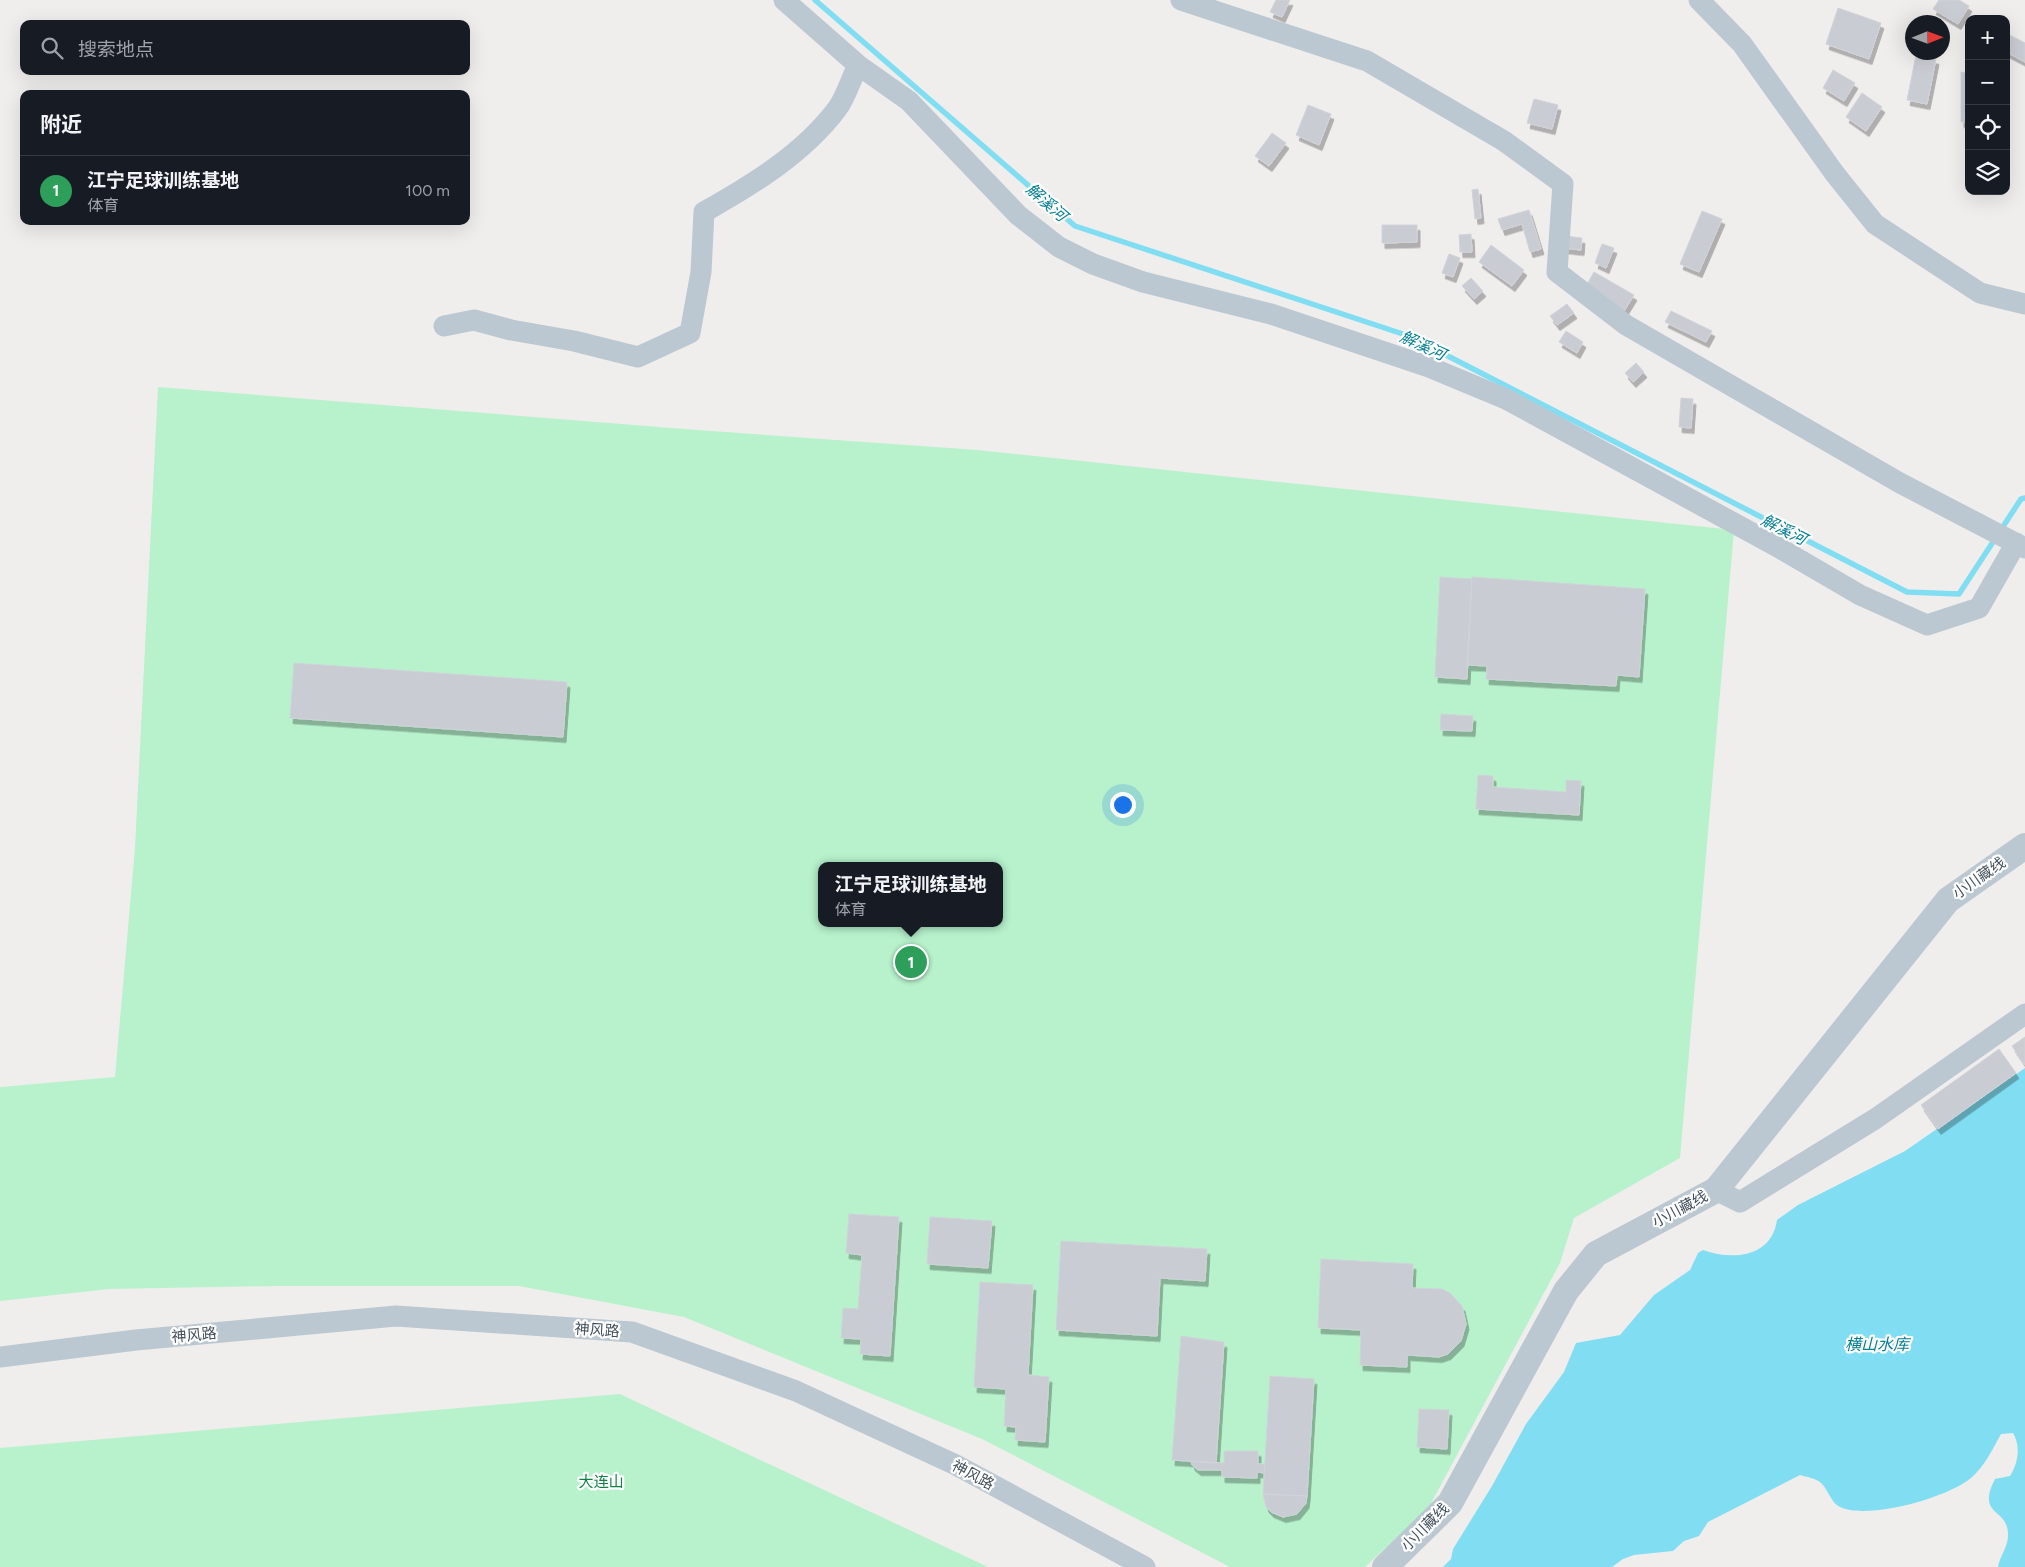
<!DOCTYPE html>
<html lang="zh">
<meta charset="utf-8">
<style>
body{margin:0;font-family:Figtree,"Noto Sans SC",sans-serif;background:#20242c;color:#f1f3f6}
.controls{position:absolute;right:15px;top:15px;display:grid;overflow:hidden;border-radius:10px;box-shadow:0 5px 20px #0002}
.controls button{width:45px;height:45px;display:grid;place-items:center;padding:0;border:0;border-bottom:1px solid #363941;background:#171b24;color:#f1f3f6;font:25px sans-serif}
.compass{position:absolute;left:1905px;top:15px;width:45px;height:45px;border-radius:50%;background:#171b24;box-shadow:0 5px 20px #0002;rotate:89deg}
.you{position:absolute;left:1122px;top:804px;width:18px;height:18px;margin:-12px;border:4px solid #fff;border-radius:50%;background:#1a73e8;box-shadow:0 0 0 8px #1a73e833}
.badge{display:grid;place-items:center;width:32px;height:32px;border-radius:50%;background:#7c3aed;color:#fff;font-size:16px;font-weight:700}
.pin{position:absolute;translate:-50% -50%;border:2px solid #fff;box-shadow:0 1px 5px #0006}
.popup{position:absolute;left:818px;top:862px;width:185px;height:65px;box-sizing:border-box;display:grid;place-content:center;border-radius:10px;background:#171b24;filter:drop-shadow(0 1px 4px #0005);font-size:16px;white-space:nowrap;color:#9ea1a6}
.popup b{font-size:19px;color:#f1f3f6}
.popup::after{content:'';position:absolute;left:50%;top:100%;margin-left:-10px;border:10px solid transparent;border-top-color:#171b24}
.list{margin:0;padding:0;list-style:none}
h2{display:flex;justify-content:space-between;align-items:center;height:65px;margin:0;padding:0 20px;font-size:21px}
h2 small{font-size:16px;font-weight:400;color:#9ea1a6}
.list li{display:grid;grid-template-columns:32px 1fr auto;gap:15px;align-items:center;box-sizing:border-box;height:70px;padding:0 20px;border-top:1px solid #363941}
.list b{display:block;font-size:19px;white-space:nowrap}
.list p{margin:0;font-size:16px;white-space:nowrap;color:#9ea1a6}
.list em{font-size:16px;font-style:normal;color:#9ea1a6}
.icon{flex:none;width:28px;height:28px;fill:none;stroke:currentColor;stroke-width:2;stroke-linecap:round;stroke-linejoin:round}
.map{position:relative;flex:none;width:2025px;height:1567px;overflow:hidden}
.search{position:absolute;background:#171b24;box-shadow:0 5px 20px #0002;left:20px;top:20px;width:450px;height:55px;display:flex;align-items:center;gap:12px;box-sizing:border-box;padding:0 18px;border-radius:10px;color:#9ea1a6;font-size:19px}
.panel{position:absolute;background:#171b24;box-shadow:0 5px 20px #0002;left:20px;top:90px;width:450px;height:135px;border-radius:10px}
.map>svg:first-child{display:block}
.green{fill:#b7f2cc;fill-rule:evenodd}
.water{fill:#81def2}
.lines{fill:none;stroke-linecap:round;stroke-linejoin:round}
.stream{stroke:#81def2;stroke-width:5.5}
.building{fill:#c9ccd2;stroke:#d0d3d9;filter:url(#shadow)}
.minor{stroke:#bcc8d1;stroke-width:21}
.tertiary{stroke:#bcc8d1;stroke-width:26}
.labels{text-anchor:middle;stroke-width:4.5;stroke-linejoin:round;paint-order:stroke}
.street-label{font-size:15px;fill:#44515c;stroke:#fff}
.park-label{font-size:15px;fill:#108245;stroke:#fff}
.water-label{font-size:16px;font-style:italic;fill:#047f99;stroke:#fff}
</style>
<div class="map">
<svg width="2025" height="1567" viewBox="0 0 2025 1567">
<defs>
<filter id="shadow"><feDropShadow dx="3" dy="5.5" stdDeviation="0" flood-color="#0004"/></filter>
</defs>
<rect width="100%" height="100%" fill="#f0eded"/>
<!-- green -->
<path class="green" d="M158,387L697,430L977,450L1734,530L1680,1158L1574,1218L1560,1263L1429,1507L1365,1567H1230L982,1439L684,1317L519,1286H276L109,1289L0,1301V1087L115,1077L135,848ZM822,866H1000V923H822Z
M620,1394L988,1567H0V1448Z"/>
<!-- water -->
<path class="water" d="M2025,1068V1567H1998C2000,1555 2009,1546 2008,1533C2007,1508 1976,1516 1995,1479L2010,1476C2018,1464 2021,1446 2013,1433L2001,1434C1992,1450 1985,1466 1971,1478C1947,1498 1868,1520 1840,1507C1831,1503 1828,1489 1821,1483C1816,1478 1806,1477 1800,1475L1708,1522L1699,1536L1684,1541L1673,1551L1634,1555L1623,1559L1612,1567H1443L1451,1559L1453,1549L1492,1486L1526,1424L1564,1372L1576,1343L1620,1335L1654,1295L1690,1270L1698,1253L1703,1250C1733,1261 1772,1257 1777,1220L1798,1205L1905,1151Z"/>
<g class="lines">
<!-- stream -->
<path class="stream" d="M815,0L1075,226L1409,336L1907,592L1959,594L2021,499L2025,498"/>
</g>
<!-- building -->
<path class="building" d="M1276,0H1290L1282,17L1270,12Z
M1939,0H1959L1969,6L1958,24L1933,9Z
M1838,8L1881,23L1869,59L1826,44Z
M2006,33L2025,43V62L2006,52Z
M1916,55L1936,59L1927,104L1907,100Z
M1833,70L1855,83L1844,101L1823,88Z
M1961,72L1969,73V122H1961Z
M1862,93L1882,107L1866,131L1846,117Z
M1534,99L1558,105L1552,129L1527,123Z
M1308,105L1331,114L1319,145L1296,135Z
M1272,133L1286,143L1269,166L1255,156Z
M1478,189L1481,218L1475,219L1472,190Z
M1529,210L1541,249L1530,252L1522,224L1502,230L1498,219Z
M1702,211L1722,219L1699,272L1680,264Z
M1382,225H1417V242L1382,243Z
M1471,234L1472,252H1460L1459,235Z
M1565,236L1582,238L1581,250L1563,248Z
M1602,244L1614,248L1606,268L1595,263Z
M1491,245L1524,270L1512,286L1479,262Z
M1449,254L1460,258L1453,277L1442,273Z
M1594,272L1634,295L1621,316L1582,293Z
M1471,278L1483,291L1474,299L1462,286Z
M1567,304L1574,313L1557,325L1550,316Z
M1671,311L1712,331L1706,342L1665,322Z
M1566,331L1583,342L1577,353L1559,342Z
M1636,363L1644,372L1633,382L1625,373Z
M1681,398L1693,399L1691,428L1679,427Z
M1440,577L1472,579L1467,679L1435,677Z
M1472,577L1645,589L1639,677L1617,675L1616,686L1486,679L1487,666L1467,665Z
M294,663L567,682L563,737L290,718Z
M1441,714L1473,716L1472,731L1440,730Z
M1478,775L1493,776V787L1566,792V780L1581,781L1579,815L1476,809Z
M2025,1037V1065L2012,1046Z
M1999,1049L2016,1073L1938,1129L1921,1105Z
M849,1214L899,1217L890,1356L860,1354L861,1339L841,1338L843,1308L858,1309L862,1255L846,1253Z
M930,1217L992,1221L988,1268L927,1264Z
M1061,1241L1207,1249L1205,1281L1160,1278L1157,1336L1056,1330Z
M1321,1259L1413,1264L1412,1288L1442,1289L1450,1293L1462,1306L1466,1324L1461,1341L1448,1354L1439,1357L1407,1355V1367L1360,1365L1361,1330L1318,1328Z
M980,1282L1033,1285L1028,1375L1049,1377L1045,1442L1015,1440L1016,1427L1004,1426L1006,1389L974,1387Z
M1181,1336L1224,1342L1216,1463L1172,1460Z
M1270,1376L1314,1379L1307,1496L1263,1494Z
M1419,1409L1449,1410L1447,1449L1417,1447Z
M1224,1451H1258V1464H1265L1264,1473L1257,1472V1478L1222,1477V1470H1198L1192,1465L1191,1461L1224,1463Z
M1263,1494L1307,1496L1306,1503L1297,1514L1283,1517L1271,1512L1266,1507Z"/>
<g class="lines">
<!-- minor -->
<path class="minor" d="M784,0L858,65L909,101L1018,215L1059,247L1093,264L1143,282L1271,314L1429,367L1506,399L1776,546L1860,595L1927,625L1979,608L2016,543
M1181,0L1367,61L1504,141L1563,184L1557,272L1626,325L1900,483L2025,548
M1699,0L1742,44L1835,174L1875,224L1980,293L2025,304
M444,326L474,320L511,330L574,341L638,357L690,333L701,272L704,212C752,185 803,154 837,109C846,97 851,79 858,65
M1716,1190L1740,1202L1875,1119L2025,1014
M0,1357L136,1340L396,1316L632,1332L796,1391L956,1465L1145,1567"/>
<!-- tertiary -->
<path class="tertiary" d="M1385,1567L1450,1503L1566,1291L1596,1254L1716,1190L1948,900L2025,846"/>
</g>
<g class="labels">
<!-- street labels -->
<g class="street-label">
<text transform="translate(1979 878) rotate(-35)" y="5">小川藏线</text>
<text transform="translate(1680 1209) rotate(-28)" y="5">小川藏线</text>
<text transform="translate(597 1330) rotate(4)" y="5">神风路</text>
<text transform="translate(194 1335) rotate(-5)" y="5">神风路</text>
<text transform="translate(973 1475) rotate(28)" y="5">神风路</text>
<text transform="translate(1425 1527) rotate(-45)" y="5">小川藏线</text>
</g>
<!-- park labels -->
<g class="park-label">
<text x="601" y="1487">大连山</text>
</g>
<!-- water labels -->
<g class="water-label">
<text transform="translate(1047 202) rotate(41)" y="6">解溪河</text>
<text transform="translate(1423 345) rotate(25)" y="6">解溪河</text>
<text transform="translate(1784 529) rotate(27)" y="6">解溪河</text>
<text x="1877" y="1350">横山水库</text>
</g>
</g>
</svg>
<div class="controls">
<button>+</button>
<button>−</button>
<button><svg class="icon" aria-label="locate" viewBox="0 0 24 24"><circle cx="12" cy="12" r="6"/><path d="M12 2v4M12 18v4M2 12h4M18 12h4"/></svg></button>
<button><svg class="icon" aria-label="layers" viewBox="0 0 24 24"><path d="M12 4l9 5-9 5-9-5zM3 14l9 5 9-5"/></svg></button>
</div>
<svg class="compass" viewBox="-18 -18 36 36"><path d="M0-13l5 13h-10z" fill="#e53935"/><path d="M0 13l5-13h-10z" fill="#9ea1a6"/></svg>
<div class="you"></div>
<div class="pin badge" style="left:911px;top:962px;background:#2e9e5b">1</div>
<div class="popup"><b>江宁足球训练基地</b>体育</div>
<div class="search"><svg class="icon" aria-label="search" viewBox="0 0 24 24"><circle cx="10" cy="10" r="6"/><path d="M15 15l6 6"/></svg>搜索地点</div>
<section class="panel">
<h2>附近<small></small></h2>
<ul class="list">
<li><span class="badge" style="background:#2e9e5b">1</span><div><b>江宁足球训练基地</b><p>体育</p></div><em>100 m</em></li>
</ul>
</section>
</div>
